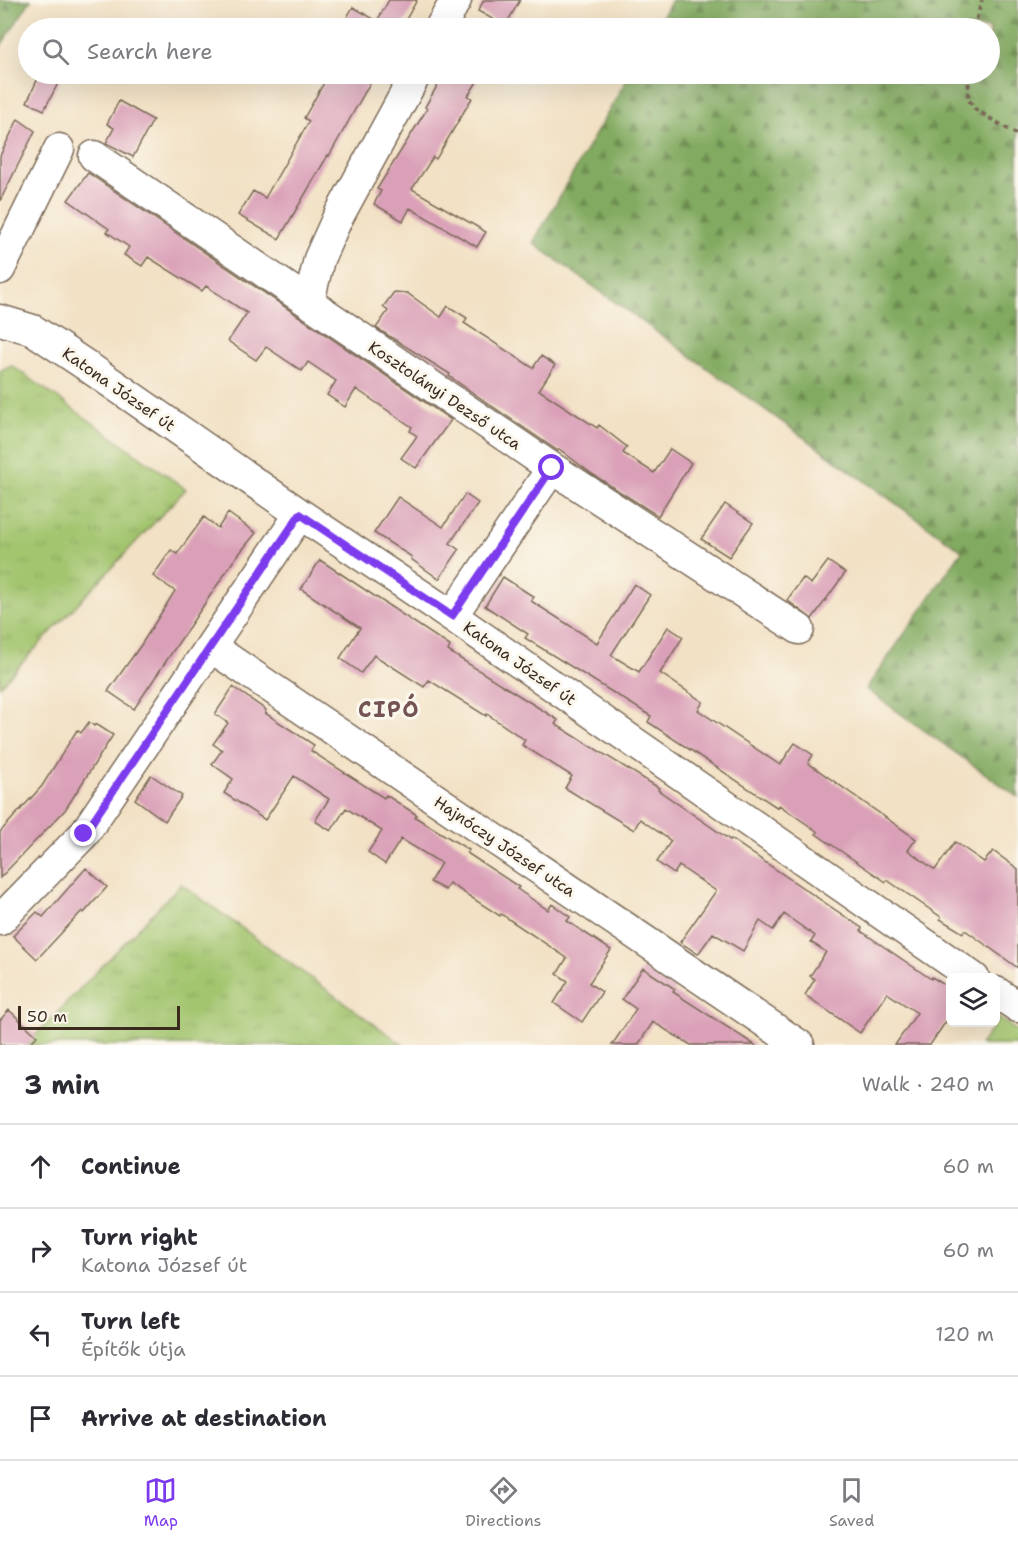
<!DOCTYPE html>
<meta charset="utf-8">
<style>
body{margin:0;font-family:"Shantell Sans",sans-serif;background:#f7f7f7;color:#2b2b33}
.controls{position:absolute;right:18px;bottom:18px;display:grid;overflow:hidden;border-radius:9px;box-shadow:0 6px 24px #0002}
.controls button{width:54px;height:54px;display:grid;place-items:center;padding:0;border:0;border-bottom:2px solid #e1e1e2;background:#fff;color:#2b2b33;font:30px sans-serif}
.scale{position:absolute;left:18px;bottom:15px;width:162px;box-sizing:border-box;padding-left:6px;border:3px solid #3b2a1e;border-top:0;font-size:16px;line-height:21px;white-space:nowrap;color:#3b2a1e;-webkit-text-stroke:4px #fbf7ec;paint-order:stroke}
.stop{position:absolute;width:18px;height:18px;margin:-14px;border:4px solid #7c3aed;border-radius:50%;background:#fff}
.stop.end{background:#7c3aed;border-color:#fff;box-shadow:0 2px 6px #0008}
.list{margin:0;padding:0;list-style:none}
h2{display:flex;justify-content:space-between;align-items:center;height:78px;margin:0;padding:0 24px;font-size:26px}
h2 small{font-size:20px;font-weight:400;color:#7c7c81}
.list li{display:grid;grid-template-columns:39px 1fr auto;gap:18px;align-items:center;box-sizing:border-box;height:84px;padding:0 24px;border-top:2px solid #e1e1e2}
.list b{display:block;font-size:22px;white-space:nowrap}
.list p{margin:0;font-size:20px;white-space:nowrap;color:#7c7c81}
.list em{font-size:20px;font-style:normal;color:#7c7c81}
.icon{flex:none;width:33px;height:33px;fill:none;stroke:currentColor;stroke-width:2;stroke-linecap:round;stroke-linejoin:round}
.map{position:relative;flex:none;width:1018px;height:1045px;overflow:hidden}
.search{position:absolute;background:#fff;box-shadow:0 6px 24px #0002;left:18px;right:18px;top:18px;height:66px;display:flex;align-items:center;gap:15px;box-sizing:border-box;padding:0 21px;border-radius:33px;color:#7c7c81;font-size:22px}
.sheet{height:414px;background:#fff}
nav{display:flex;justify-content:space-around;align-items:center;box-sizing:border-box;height:84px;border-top:2px solid #e1e1e2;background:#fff;font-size:16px;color:#7c7c81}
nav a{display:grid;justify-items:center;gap:3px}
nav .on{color:#7c3aed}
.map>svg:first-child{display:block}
.grass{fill:url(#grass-tufts);stroke:#6f7846;stroke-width:1.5}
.forest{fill:url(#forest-firs);stroke:#5e6a40;stroke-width:1.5}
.garden{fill:#a3c56e;stroke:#6f7846;stroke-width:1.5}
.building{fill:#daa0b8}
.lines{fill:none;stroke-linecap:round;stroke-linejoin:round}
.minor-casing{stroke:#7b6a58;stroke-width:33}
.path{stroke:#7b6a58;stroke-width:4;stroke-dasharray:4.5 4.5;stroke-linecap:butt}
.minor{stroke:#fff;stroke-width:30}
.route{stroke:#7c3aed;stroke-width:8}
.labels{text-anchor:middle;stroke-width:6;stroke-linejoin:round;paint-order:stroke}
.street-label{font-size:16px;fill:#3b2a1e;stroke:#fbf7ec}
.district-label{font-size:22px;font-weight:bold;letter-spacing:1.5px;fill:#735354;stroke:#fbf7ec}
</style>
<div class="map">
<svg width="1018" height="1045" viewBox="0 0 1018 1045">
<defs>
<pattern id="grass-tufts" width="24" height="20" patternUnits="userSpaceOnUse" patternTransform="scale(1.5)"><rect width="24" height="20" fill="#a3c56e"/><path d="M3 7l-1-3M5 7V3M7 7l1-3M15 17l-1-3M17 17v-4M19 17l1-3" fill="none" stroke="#8da95f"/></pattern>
<pattern id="forest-firs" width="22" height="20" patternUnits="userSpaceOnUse" patternTransform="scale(1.5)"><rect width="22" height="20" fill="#82aa61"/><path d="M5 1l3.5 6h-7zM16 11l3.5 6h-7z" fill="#6c8b4f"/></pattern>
</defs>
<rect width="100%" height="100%" fill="#fbf7ec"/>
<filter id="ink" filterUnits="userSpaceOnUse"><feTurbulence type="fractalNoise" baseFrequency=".0167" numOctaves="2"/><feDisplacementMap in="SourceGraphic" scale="12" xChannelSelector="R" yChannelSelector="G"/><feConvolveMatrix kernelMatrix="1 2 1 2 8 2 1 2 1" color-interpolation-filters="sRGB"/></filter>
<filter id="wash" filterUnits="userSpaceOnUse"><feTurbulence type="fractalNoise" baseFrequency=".008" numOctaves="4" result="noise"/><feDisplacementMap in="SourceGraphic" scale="24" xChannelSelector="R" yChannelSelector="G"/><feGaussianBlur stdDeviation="1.35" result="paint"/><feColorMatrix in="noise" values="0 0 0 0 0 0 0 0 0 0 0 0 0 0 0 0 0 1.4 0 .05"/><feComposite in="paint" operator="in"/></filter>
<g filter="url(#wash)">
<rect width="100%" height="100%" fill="#f2e1c4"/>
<!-- grass -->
<path class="grass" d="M11,365L186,489L0,686V371Z
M181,884L403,1045H26Z"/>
<!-- forest -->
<path class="forest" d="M0,0H31L0,47Z
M672,0H1018V797L866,689L962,551L533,243L630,74H990V28H656Z"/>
<!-- garden -->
<path class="garden" d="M999,1018L1018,1032V1045H980Z"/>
<g id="blocks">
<!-- building -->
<path class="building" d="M389,0H417L401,28H341L353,7L377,21Z
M484,0H520L505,26L478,11Z
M40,74H63L44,110L27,102Z
M329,74H375L329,156L328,155L279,239L238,215L253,191L265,198L309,121L304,118Z
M444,74H482L468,96L472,98L436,159L433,157L412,189L486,232L477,247L410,208L403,221L374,204L381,191L377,189L427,109L425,107Z
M119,101L153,120L133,157L106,143L114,128L107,124Z
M18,119L35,131L0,201V156Z
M88,173L451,420L416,468L401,458L417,436L410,431L412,427L356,389L345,407L327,395L336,381L308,362L302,371L266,347L256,360L228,341L247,313L206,286L202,291L148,257L142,266L124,255L129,247L107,232L109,229L68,200Z
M394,292L407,293L441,317L448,306L467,318L464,323L533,368L541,356L555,365L539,390L597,428L599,425L627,447L623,453L654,473L670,449L691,463L658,516L592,474L559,449L558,451L489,404L449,376L450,374L376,328L388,311L383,307Z
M465,494L478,503L450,543L459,550L439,579L411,559L412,557L374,533L398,497L443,527Z
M725,504L753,523L729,557L701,539Z
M228,513L256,533L234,560L134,709L108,691L141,645L175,591L153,576L171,550L177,554L204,517L218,528Z
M320,560L450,646L448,651L558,720L555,724L659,788L658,790L730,840L731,839L862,928L861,931L931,979L932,977L951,989V1014L930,1045H895L917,1013L887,993L860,1033L805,995L815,979L810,976L826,952L811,942L815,936L784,914L773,930L760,921L743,951L713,933L698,954L680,942L716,891L679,866L674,874L657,862L671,841L640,819L634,830L565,788L572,776L522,745L525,740L487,714L486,716L429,680L424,687L374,655L361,673L340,658L360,628L301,589Z
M828,561L845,573L812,619L787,600L803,578L811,584Z
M503,577L534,597L531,601L597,643L634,584L650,595L611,655L639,672L668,627L683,637L660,673L703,702L698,710L780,765L795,743L813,755L808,763L916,839L908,850L935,870L955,842L984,862L993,851L1018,869V968L965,930L963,933L940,919L941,917L887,880L886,882L816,834L818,832L779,805L778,808L648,722L651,716L525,638L528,634L485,606Z
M233,687L266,710L265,713L314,745L311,751L384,798L386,795L417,815L415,817L469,850L467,853L519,887L517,889L548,910L552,904L570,917L567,921L611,950L589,983L602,992L582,1022L554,1003L568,981L557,974L567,958L501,914L500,916L449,883L445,890L430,882L441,863L401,839L385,864L368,852L382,831L346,808L331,831L315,821L329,799L294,776L265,820L224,793L233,779L212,764L222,750L213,744L228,723L215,714Z
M89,722L94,726L96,724L113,735L65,810L0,878V832L42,786L77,730L81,733Z
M151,775L182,796L165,821L135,799Z
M86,868L107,887L84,913L82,911L37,959L13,936L37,912L43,917Z
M643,968L675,989L673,992L755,1045H691L653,1022L638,1045H612L636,1009L622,999Z
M9,1010L37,1036L28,1045H0V1020Z"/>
</g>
</g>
<g filter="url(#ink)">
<use href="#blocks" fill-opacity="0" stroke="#7b6a58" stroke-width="1.5"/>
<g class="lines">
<!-- minor casing -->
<g class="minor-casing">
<path id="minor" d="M440,28L456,0
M94,156L552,468L799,629
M0,269L59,149
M309,302L319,259L337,219L416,74
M0,320L33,330L87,366L300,514L452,616L974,978
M452,616L552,468
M211,647L799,1045
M0,920L84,834L300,514
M996,992L1018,1007"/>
</g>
<!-- path -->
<path class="path" d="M974,28L982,0
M969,74L968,99L976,110L1018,135"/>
<!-- minor -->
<use href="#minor" class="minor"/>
</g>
</g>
<g class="lines" filter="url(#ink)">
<!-- route -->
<path class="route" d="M84,834L300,514L452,616L552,468"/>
</g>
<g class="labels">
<!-- street labels -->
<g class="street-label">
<text transform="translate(119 389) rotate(35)" y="6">Katona József út</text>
<text transform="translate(445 395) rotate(34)" y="6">Kosztolányi Dezső utca</text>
<text transform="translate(520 663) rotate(35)" y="6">Katona József út</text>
<text transform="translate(505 846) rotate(34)" y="6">Hajnóczy József utca</text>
</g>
<!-- district labels -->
<g class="district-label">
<text x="389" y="717">CIPÓ</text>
</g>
</g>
</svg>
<div class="controls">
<button><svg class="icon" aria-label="layers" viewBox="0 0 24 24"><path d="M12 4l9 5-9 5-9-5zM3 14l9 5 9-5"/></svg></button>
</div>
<div class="scale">50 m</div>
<div class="stop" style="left:552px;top:468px"></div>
<div class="stop end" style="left:84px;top:834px"></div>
<div class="search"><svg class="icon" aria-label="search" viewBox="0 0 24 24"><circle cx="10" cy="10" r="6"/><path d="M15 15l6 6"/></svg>Search here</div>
</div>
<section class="sheet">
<h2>3 min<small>Walk · 240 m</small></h2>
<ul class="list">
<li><svg class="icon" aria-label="ahead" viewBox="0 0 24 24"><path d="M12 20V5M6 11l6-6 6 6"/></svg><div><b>Continue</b></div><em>60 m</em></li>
<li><svg class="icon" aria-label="right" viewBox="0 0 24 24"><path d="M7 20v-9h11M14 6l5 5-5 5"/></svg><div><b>Turn right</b><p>Katona József út</p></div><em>60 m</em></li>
<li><svg class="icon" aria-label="left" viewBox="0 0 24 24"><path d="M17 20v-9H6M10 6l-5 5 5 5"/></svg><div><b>Turn left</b><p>Építők útja</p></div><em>120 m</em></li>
<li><svg class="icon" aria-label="arrive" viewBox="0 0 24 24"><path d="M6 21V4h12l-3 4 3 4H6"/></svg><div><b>Arrive at destination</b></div></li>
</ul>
</section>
<nav>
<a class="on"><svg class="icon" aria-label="map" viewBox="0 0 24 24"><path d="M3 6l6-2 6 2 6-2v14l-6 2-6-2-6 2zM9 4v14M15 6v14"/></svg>Map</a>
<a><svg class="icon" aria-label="directions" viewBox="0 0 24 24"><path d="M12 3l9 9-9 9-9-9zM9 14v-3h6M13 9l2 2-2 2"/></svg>Directions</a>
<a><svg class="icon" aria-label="saved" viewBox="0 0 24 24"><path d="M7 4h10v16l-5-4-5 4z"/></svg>Saved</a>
</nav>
